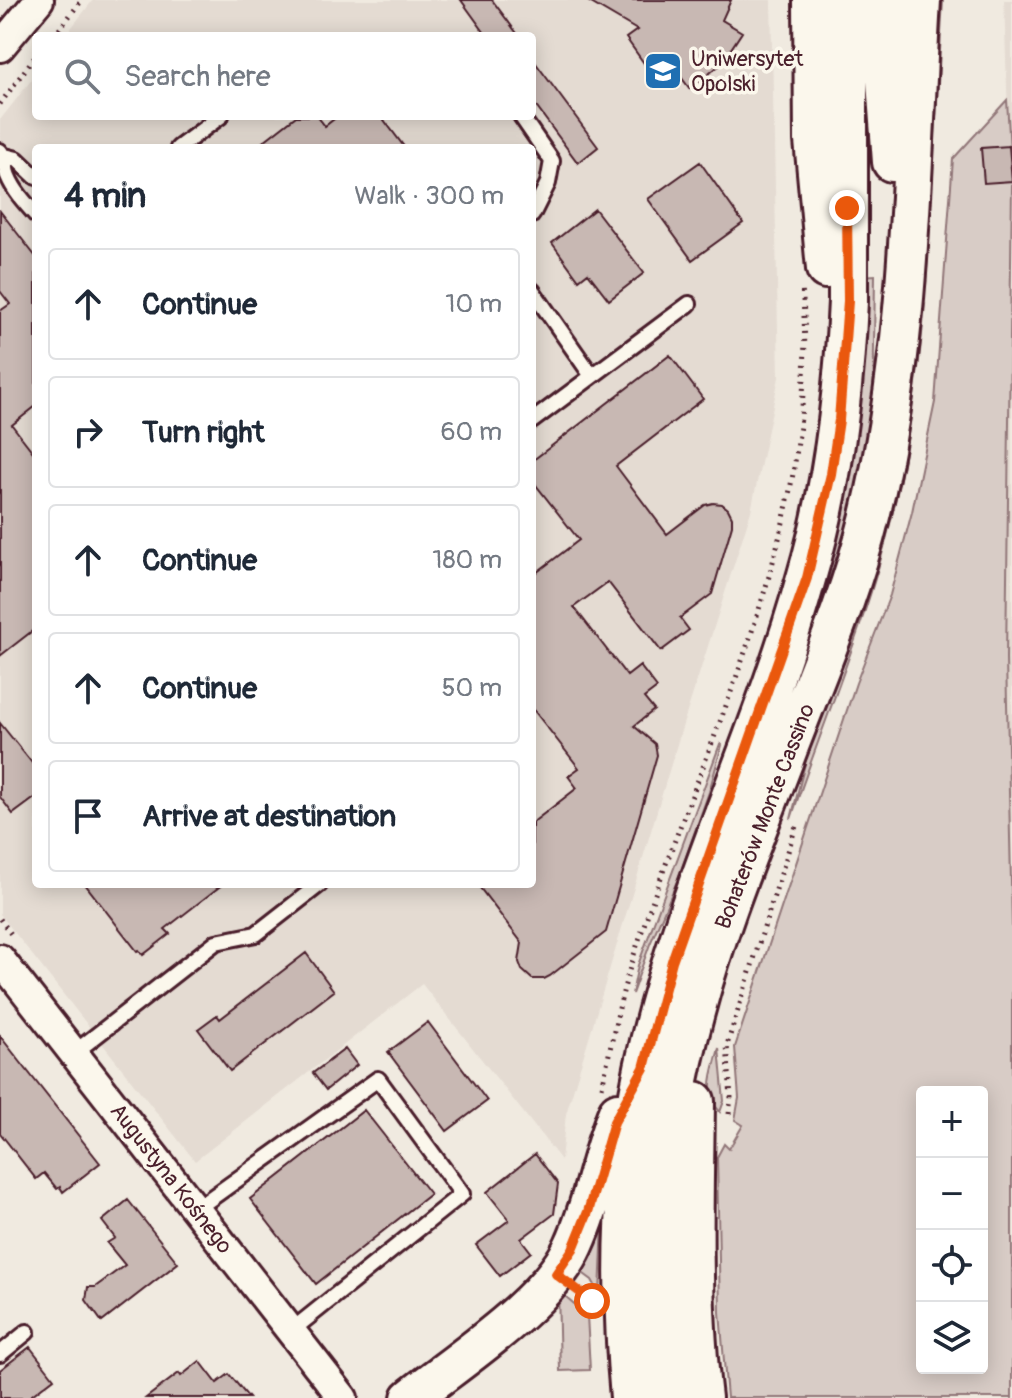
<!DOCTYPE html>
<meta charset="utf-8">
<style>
body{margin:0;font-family:Pangolin,sans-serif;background:#f2f2f3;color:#1f2937}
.controls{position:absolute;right:24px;bottom:24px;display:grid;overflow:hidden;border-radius:8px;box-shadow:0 4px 20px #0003}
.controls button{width:72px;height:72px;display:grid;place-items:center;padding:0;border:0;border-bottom:2px solid #e0e1e3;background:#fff;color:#1f2937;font:40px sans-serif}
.stop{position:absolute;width:24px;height:24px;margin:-18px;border:6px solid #ea580c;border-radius:50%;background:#fff}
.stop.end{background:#ea580c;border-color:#fff;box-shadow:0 2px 8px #0008}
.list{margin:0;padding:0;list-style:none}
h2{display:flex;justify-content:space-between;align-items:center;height:104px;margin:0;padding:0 32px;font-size:34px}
h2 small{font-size:26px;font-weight:400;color:#747a83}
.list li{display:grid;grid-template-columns:52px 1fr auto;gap:24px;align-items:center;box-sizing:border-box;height:112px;margin:0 16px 16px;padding:0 16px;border:2px solid #e0e1e3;border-radius:8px}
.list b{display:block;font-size:30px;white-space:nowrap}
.list em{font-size:26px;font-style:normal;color:#747a83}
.icon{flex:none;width:44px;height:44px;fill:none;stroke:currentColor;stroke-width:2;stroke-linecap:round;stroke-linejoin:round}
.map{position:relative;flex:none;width:1012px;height:1398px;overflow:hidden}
.search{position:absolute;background:#fff;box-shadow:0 4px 20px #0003;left:32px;top:32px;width:504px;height:88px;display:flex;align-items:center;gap:20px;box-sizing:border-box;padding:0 28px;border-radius:8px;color:#747a83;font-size:30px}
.panel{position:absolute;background:#fff;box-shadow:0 4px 20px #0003;left:32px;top:144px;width:504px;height:744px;border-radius:8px}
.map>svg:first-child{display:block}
.built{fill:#e4dbd2;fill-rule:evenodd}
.green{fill:#d8ccc6;stroke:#917678;stroke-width:2;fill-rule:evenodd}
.building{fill:#c8b8b3;stroke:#4a1f2b;stroke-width:2}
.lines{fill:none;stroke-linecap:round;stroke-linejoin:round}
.service-casing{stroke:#4a1f2b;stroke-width:20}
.minor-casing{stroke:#4a1f2b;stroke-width:34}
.secondary-casing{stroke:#4a1f2b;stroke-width:44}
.path{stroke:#4a1f2b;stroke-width:5;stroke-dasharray:2 6;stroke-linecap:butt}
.service{stroke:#fbf7ec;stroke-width:14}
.minor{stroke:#fbf7ec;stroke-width:28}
.secondary{stroke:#fbf7ec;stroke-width:38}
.route{stroke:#ea580c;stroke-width:10}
.labels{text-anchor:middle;stroke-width:7;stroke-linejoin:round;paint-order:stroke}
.poi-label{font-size:22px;fill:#4a1f2b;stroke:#fbf7ec;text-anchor:start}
.street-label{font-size:22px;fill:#4a1f2b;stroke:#fbf7ec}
</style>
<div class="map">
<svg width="1012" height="1398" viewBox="0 0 1012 1398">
<rect width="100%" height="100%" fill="#f0eae0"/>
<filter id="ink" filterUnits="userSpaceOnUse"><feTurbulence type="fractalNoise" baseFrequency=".0125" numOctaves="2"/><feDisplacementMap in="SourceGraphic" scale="16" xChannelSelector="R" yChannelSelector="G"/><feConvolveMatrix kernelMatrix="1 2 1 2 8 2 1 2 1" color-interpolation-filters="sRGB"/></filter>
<g filter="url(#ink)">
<!-- built -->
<path class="built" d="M93,0H771L779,377L751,511L681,731L566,1114L561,1160L422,984L195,1161L0,914V120L36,74V116H532V36H65ZM36,148H532V884H36Z
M1004,0H1012V185L1009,146Z
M1012,295V926L1006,659Z"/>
<!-- green -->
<path class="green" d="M936,0H943L926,286L922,284Z
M1007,100L1012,185L1006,659L1012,926V1398H727L720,1312L717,1157L724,1144L729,1149L743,1125L735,1120L739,1098L735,1047L856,683L890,595L912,512L935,402L953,159ZM922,1092H982V1368H922Z
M875,275L873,419L845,548L721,890L730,834L862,276Z
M925,305C916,399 902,492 874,582C850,662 817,740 791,819L920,309Z
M720,744L722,745L709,792L678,879L650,944L632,994L638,965Z
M719,1048L724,1101L720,1112C703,1093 714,1069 719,1048Z
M604,1199L600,1294L592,1280L573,1266Z
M558,1290L587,1315L590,1370L560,1371Z"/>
<!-- building -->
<path class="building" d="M461,0H492L519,36H487Z
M586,0H731L722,20L742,32L721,64L690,89L681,77L661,87L626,38L637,30Z
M532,58L598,147L578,163L532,101Z
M296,116H317L325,126L338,116H381L405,148H255Z
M1009,146L1012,181L984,183L981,148Z
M700,162L743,223L692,260L648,199Z
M595,209L644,273L609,300L588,273L579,280L552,243Z
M0,211L36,257V406L12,425L36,456V628L0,656V311L10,304L0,291Z
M670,355L703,399L616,466L667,534L705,505L713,503L722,504L728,509L732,517V525L712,594L680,618L689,630L661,651L608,582L574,607L627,676L640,666L657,688L644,698L654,710L634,726L655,744L657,755L606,932L550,976L544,979H532L522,970L519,962L522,943L477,884H532V823L577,788L568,776L579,768L532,708V576L579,540L532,480V461Z
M0,723L36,768V797L13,814L0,797Z
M85,884H223L165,929L170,934L143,955L139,950L137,951Z
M306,953L334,991L230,1071L198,1029L217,1015L220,1019Z
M428,1022L487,1101L447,1131L388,1052Z
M0,1036L100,1163L63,1192L60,1187L57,1189L44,1173L36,1179L0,1133Z
M345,1049L357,1065L326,1090L313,1073Z
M364,1110L430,1194L316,1284L250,1199Z
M535,1154L558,1184L554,1214L521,1239L531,1252L500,1276L476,1245L509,1220L487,1192Z
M128,1200L178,1263L102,1322L86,1300L88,1287H95L125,1265L107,1243L115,1238L102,1221Z
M30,1347L54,1378L28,1398H0V1370Z
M200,1361L217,1383L229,1374L249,1398H146L179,1373L181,1376Z"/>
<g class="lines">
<!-- service casing -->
<g class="service-casing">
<path id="service" d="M521,116L552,161L548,183L532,215
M178,148L221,116
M0,151C7,159 4,167 8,176C14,191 26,204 36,215
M5,156L17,159L36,177
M532,290L592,376
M532,421L689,304
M74,1053L216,942L256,934L320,884
M196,1209L378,1079L462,1194L291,1331
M0,1354L27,1332"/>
</g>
<!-- minor casing -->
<g class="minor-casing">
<path id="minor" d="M0,47L39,0
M0,959L343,1398"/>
</g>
<!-- secondary casing -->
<g class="secondary-casing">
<path id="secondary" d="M813,0L814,140L826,269
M884,0L885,67L892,162
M695,1101C694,1200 690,1300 702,1398
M411,1398C460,1359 549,1302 574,1245C594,1202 600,1155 618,1112
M630,1398C620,1287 621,1177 644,1068C680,898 761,742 807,575C833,486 844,394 848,301V0
M666,1398C650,1270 661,1137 695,1012C718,924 754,839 786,754C816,675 850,598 870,516C911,348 911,172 921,0"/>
</g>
<!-- path -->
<path class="path" d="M54,36L82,0
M0,104L36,55
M0,919L11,934
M602,1087C612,1042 620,995 635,952C706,735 824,524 802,288
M729,1114L731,1098L727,1045L797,823"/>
<!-- service -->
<use href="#service" class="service"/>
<!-- minor -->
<use href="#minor" class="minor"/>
<!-- secondary -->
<use href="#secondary" class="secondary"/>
</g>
</g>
<g class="lines" filter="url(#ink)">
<!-- route -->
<path class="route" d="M592,1301L556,1274L573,1249L588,1212L614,1122L644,1068L672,961L807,578L831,474L839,420L848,301L847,208"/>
</g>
<!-- icons -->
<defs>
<g id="university-square" transform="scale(2)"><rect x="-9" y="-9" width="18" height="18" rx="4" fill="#1f6fb2" stroke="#fbf7ec"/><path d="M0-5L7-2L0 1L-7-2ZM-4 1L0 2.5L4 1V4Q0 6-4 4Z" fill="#fff"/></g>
</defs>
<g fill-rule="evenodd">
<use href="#university-square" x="663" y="71"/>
</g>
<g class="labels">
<!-- poi labels -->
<g class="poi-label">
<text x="691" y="66">Uniwersytet<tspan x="691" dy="25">Opolski</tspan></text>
</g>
<!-- street labels -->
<g class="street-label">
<text transform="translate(764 816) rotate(-69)" y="8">Bohaterów Monte Cassino</text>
<text transform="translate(172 1178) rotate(52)" y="8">Augustyna Kośnego</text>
</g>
</g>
</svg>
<div class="controls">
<button>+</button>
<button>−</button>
<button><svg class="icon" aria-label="locate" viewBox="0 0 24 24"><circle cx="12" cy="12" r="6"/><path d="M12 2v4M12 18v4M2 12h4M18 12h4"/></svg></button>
<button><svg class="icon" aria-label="layers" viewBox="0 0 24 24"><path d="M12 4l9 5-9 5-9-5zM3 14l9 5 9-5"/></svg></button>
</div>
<div class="stop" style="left:592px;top:1301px"></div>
<div class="stop end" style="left:847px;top:208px"></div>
<div class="search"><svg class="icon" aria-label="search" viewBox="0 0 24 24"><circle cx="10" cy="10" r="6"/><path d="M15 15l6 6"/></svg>Search here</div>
<section class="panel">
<h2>4 min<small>Walk · 300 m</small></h2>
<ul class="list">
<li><svg class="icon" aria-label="ahead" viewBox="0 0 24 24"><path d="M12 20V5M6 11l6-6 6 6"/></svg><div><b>Continue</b></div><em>10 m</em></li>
<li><svg class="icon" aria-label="right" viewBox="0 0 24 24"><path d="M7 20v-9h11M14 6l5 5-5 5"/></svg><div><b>Turn right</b></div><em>60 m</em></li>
<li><svg class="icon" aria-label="ahead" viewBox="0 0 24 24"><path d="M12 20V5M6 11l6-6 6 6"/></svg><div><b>Continue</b></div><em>180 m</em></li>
<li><svg class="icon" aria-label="ahead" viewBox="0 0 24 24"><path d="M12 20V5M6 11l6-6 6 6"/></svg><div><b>Continue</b></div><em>50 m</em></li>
<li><svg class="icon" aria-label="arrive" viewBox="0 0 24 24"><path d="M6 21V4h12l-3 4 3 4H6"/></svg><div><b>Arrive at destination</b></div></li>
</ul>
</section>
</div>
